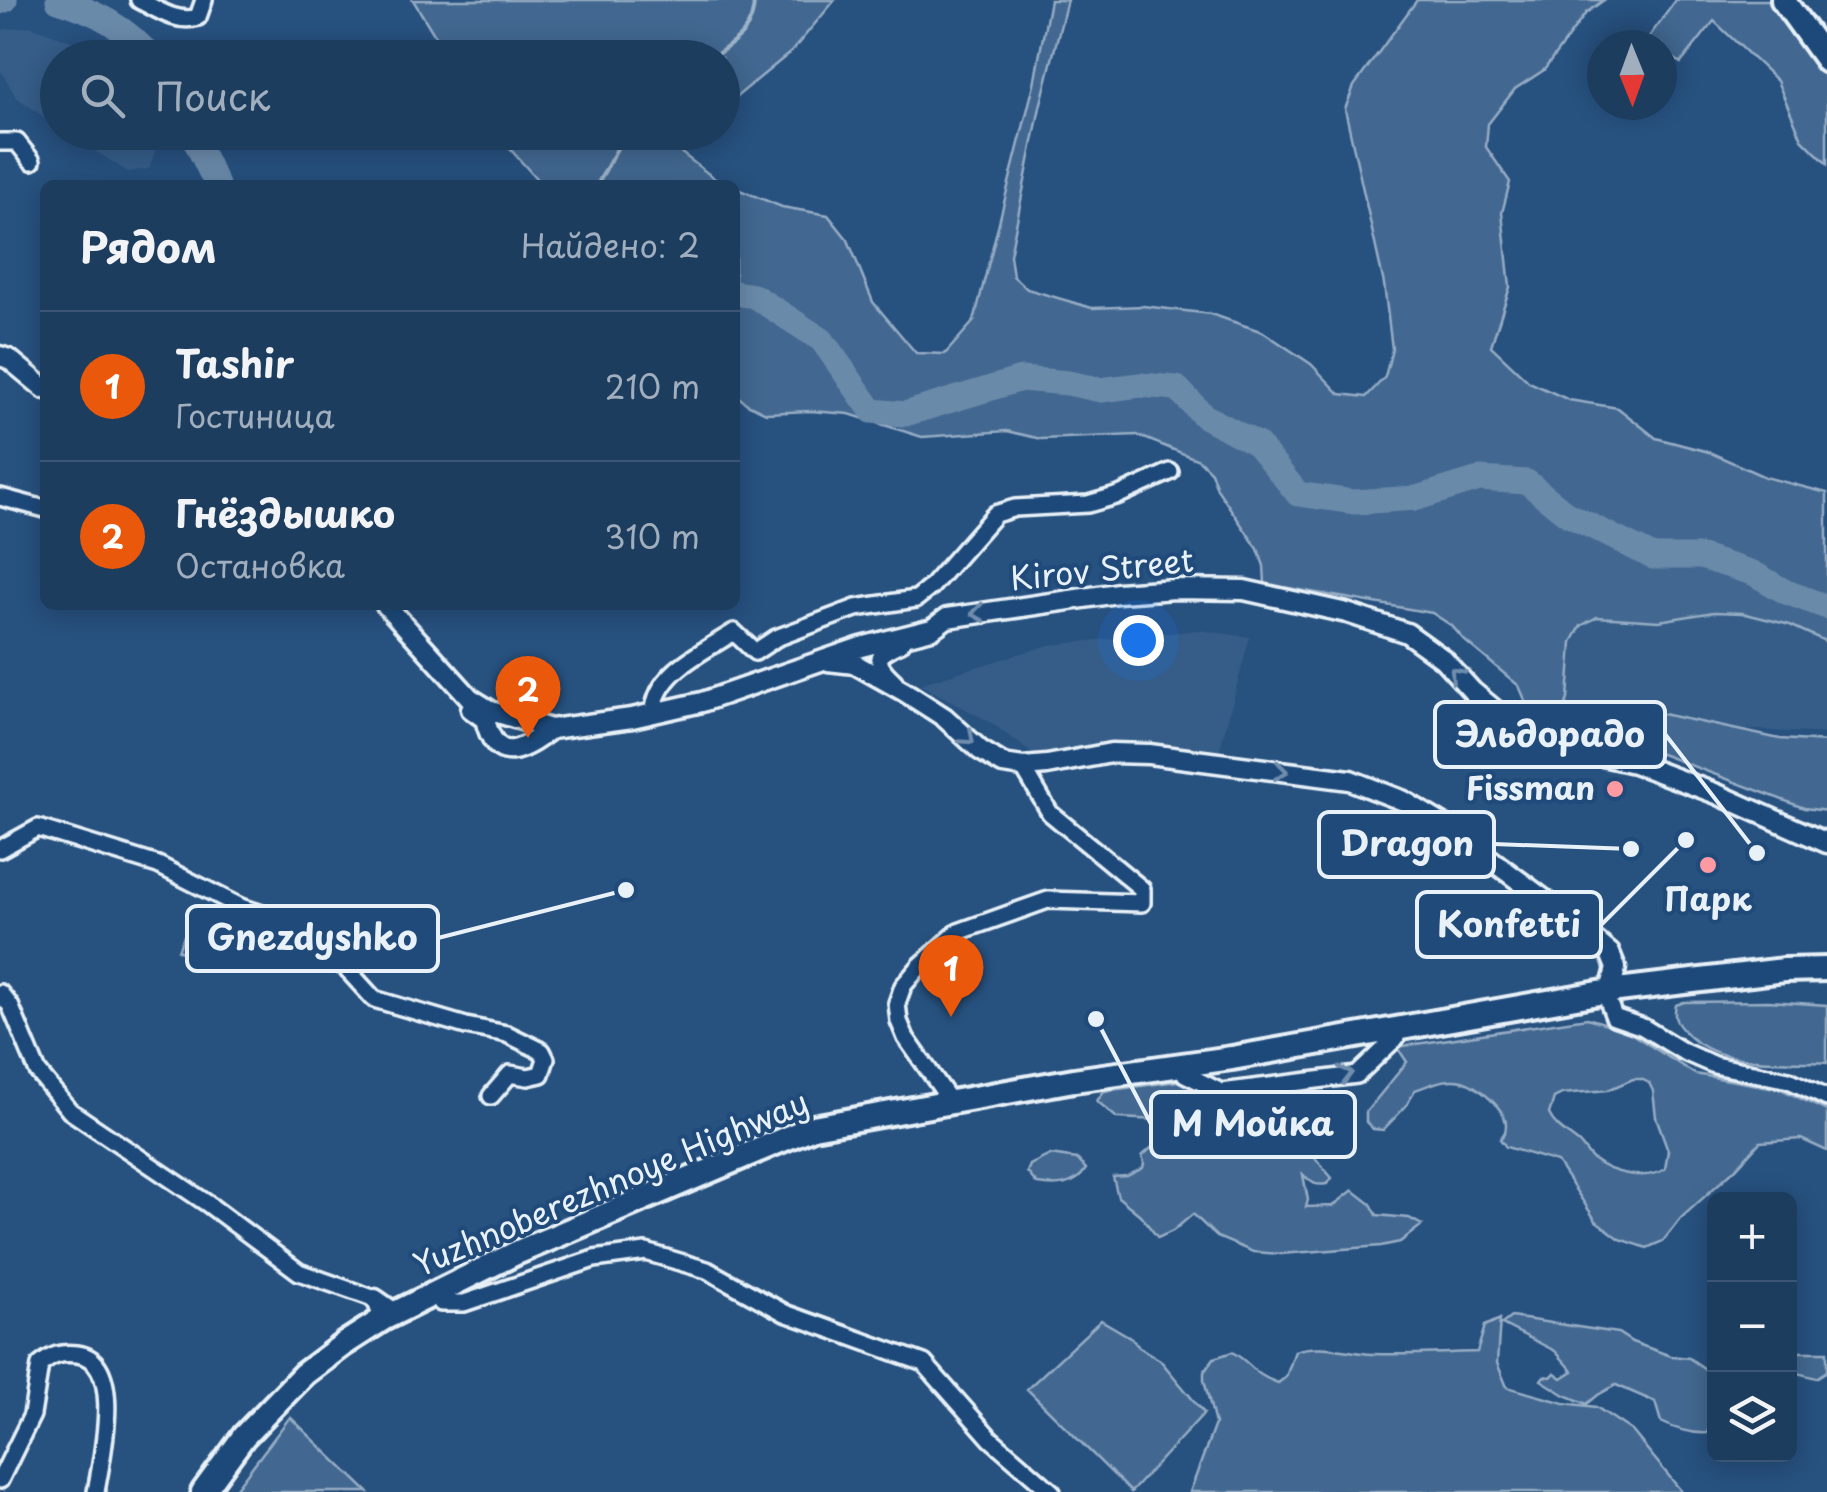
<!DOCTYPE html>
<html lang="ru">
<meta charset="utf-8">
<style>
body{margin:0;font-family:"Playpen Sans",sans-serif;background:#2a4868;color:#f1f3f6}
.controls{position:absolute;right:30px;bottom:30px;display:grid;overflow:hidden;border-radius:15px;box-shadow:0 5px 25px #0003}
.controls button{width:90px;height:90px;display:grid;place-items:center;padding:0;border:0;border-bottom:2px solid #3b5674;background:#1d3d5f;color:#f1f3f6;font:50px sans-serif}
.compass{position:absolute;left:1587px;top:30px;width:90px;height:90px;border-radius:50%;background:#1d3d5f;box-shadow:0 5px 25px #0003;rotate:179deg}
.you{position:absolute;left:1138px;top:640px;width:35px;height:35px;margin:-25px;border:8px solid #fff;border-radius:50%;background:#1a73e8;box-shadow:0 0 0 15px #1a73e833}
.badge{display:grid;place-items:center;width:65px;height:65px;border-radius:50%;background:#ea580c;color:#fff;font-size:32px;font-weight:700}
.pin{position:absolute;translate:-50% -82px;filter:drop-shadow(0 2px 5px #0008)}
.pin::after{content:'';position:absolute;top:52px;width:35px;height:30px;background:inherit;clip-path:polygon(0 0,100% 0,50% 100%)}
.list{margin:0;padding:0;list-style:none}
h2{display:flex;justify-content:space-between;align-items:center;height:130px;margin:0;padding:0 40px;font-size:42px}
h2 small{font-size:32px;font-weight:400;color:#a0aebd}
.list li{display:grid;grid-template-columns:65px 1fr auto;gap:30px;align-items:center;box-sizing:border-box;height:150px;padding:0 40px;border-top:2px solid #3b5674}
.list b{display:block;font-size:38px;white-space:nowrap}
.list p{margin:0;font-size:32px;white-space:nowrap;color:#a0aebd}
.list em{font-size:32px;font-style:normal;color:#a0aebd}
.icon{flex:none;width:55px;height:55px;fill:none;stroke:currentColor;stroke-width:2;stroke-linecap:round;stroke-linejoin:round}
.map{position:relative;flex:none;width:1827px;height:1492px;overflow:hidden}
.search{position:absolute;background:#1d3d5f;box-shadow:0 5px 25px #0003;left:40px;top:40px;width:700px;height:110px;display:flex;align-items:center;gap:25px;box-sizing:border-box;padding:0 35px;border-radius:55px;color:#a0aebd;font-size:38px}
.panel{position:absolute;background:#1d3d5f;box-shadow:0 5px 25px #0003;left:40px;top:180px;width:700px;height:430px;border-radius:15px}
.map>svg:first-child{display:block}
.built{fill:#355d88}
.green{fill:#436891;stroke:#96acc4;stroke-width:2.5;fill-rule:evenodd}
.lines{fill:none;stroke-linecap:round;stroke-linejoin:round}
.stream{stroke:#9db3c9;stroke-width:4}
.river{stroke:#6b8aaa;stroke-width:25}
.minor-casing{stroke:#e8f1f8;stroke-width:22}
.major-casing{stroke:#e8f1f8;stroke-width:25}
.highway-casing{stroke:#e8f1f8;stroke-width:30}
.minor{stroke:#1f4a7a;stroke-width:15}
.major{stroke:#1f4a7a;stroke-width:18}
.highway{stroke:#1f4a7a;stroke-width:22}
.oneway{stroke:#6f8dac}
.poi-dot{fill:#ff9aa2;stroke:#1f4a7a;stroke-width:4}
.labels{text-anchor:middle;stroke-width:8;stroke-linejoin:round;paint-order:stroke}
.street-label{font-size:32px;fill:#e8f1f8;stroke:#1f4a7a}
.poi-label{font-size:32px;font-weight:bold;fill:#e8f1f8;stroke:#1f4a7a;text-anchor:end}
.leader{fill:none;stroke:#e8f1f8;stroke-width:4}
.callout-dot{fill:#e8f1f8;stroke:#1f4a7a;stroke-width:4}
.callout{fill:#1f4a7a;stroke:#e8f1f8;stroke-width:4}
.callout-label{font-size:35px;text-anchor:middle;font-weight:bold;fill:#e8f1f8}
</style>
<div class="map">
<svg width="1827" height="1492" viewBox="0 0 1827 1492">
<rect width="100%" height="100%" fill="#27517f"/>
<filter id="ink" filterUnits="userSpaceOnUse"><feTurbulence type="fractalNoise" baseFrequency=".01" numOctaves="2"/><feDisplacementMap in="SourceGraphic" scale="20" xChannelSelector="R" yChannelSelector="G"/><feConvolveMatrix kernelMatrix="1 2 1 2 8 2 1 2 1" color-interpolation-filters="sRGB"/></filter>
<g filter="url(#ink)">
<!-- built -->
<path class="built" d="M30,26L94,49L101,57L58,58L57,126L16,97L0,69V30Z
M67,133H151L157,146L149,169L128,172Z
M1538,599L1785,609L1827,631V734L1572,720Z
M1198,630L1250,637L1218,756L1126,746L1033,754L990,722L919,684L1049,645Z"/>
<!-- green -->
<path class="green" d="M413,0H835L791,52L723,108L722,58L448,57Z
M1050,0H1067L1040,107L1010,255L1013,276L1027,289L1092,308L1143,306L1211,314L1263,332L1311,364L1340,394L1366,397L1385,377L1392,349L1384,284L1345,109L1354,86L1417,0H1604L1586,13L1544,70L1515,89L1488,124L1486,147L1510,182L1502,213L1510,287L1491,346L1529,382L1569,400L1618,408L1656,438L1709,452L1765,477L1827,493V642L1790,625L1742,613L1714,612L1659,621L1597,617L1581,626L1572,642L1568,699L1562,716L1545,721L1536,718L1530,711L1519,686L1464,640L1452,626L1432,613L1265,584L1264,566L1258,549L1217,489L1211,472L1199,460L1137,435L1041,439L1007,431L922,437L849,414L811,411L766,413L747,404L735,394V188L782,207L828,215L848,240L873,302L916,353L945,354L974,321L1034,84Z
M1676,0H1769L1827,80V164L1802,139L1777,81L1714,21L1681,63L1662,51V45H1653L1646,41Z
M496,133H692L675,148L719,182L728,185H542Z
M1639,709L1780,739L1827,742V811L1804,808L1589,727C1601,711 1620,711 1639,709Z
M184,936L232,957L224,971L178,950Z
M1769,1001L1827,1005V1063C1781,1059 1720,1069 1685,1032C1676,1023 1673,1017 1676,1005L1684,1002Z
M1587,1018L1624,1029L1695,1074L1781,1089L1827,1111V1151L1801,1139L1760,1142L1736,1168L1681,1218L1663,1241L1647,1248L1620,1239L1596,1221L1557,1162L1506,1147L1500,1139C1504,1134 1506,1132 1506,1125C1506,1109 1477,1085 1462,1081C1446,1077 1430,1085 1415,1090L1406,1106L1383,1130L1373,1129L1366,1122V1112L1407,1062L1397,1047ZM1633,1079H1641L1649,1083L1653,1091L1656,1117L1668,1150L1665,1169C1646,1181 1612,1174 1594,1160C1588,1156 1584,1147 1578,1142C1567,1133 1555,1127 1549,1114L1554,1098L1562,1094L1608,1090Z
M1185,1080L1205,1091L1218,1103L1224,1115L1242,1125L1291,1119L1314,1111L1322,1118L1311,1153L1332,1178L1327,1184C1314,1186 1313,1183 1303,1175L1308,1200L1306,1207L1333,1206L1353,1190L1371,1204L1377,1215L1409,1218L1422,1225L1400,1242L1381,1246L1281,1254L1253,1252L1217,1237L1193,1214L1173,1231L1158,1238L1140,1215L1118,1197L1113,1177L1127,1176L1143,1168L1144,1163L1142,1156L1167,1134L1159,1120L1117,1118L1097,1101L1104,1091Z
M1050,1155L1077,1159L1086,1169C1075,1187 1056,1187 1037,1184L1027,1172L1030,1165Z
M1511,1317L1618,1333L1632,1342L1671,1356L1689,1358L1714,1375V1404L1708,1405L1710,1426L1707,1433C1692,1434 1675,1429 1661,1422L1655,1402L1616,1385L1598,1395L1587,1404L1565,1395L1541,1380L1544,1376L1551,1377L1555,1373L1562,1378L1573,1371L1555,1351L1502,1324Z
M1500,1319L1497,1363L1507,1387L1564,1403L1596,1407L1632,1431L1682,1492H1190L1215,1424L1204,1380V1372L1214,1358L1232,1352C1252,1363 1253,1375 1278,1383L1286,1377L1295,1351C1321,1342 1347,1353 1373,1354C1407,1355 1442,1353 1477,1352L1485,1326Z
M1101,1320L1130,1337L1139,1347L1160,1360L1204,1413L1131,1492L1027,1389Z
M1790,1352H1827V1371L1816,1378L1790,1371Z
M290,1417L368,1492H233Z"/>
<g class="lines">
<!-- stream -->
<path class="stream" d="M711,58C735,42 754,32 754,0
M597,185L626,132"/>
<!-- river -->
<path class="river" d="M58,0C92,10 130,29 151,58
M0,2L5,0
M191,132L217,185
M735,293L754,296L822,340L872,411L905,414L1021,379L1068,383L1101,390L1140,385L1177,388L1204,416L1257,444L1298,494L1354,502L1417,498L1479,479L1527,482L1567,514L1653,557H1701L1753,573L1786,592L1827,607"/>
<!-- minor casing -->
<g class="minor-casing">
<path id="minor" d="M139,0C157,9 177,24 198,17L204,0
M0,142H17L32,161
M0,497L45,509
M894,681C873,662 875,654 901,643
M654,712C655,672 705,651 734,632L755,652L776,638L856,608L916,599L931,587L995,514L1015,508L1088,504L1119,495L1170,472
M0,849L38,828L158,865L241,907L312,931L374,999L466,1026L507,1034L542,1051L546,1059L541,1074L528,1077L510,1074L491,1096
M0,993L10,1005L38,1072L70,1111L208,1204L299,1272L367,1296L375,1299L379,1310
M1608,1001L1614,1017L1643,1027L1684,1052L1714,1065L1789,1080L1827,1098
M1185,1074L1221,1092L1357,1075L1396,1038
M951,1102L906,1038L899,1021L897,1003L903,986L920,966L958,932L1048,900L1142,903V889L1050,813L1023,767
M441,1303H464L594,1259L646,1252L707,1270L785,1313L924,1363L991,1439L1052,1492
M0,1480L32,1415L40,1365C52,1355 61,1352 77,1354C126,1360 101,1460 96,1492"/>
</g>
<!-- major casing -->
<g class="major-casing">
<path id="major" d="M0,356L9,359L45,389
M386,605L470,698L491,711L551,729L632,718L702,702L861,647L932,629L947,618L1118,593L1175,589L1244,590L1347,613L1407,633L1443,659L1472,691L1502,716L1576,750L1634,763L1717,794L1827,843
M828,661L855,664L905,692L944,717L980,750L1003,764L1023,767L1047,765L1111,753L1149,754L1350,780L1404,801L1447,827L1561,912L1610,953L1616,968L1610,991
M471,709L485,719C496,767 522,751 551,729
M375,1299L395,1313"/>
</g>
<!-- highway casing -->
<g class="highway-casing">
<path id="highway" d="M1783,0L1827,61
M203,1492L244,1436L304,1374L344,1344L383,1319L516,1253L813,1127L1074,1080L1232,1058L1610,991L1784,970L1827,969"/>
</g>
<!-- minor -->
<use href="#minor" class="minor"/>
<!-- major -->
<use href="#major" class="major"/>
<!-- highway -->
<use href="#highway" class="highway"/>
</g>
<!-- one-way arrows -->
<defs><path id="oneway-chevron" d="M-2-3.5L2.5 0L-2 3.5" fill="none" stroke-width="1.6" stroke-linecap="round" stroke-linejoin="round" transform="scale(2.5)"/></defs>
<g class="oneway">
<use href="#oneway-chevron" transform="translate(978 613) rotate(172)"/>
<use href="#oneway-chevron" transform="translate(1456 674) rotate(-132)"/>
<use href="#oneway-chevron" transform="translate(968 738) rotate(42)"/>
<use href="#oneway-chevron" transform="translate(1281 771) rotate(7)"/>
<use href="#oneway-chevron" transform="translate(1346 1074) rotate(-15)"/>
</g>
</g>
<!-- markers -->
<g class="poi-dot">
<circle cx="1615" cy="789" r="10"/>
<circle cx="1708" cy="865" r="10"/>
</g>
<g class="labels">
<!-- street labels -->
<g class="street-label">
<text transform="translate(1102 570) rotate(-6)" y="11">Kirov Street</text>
<text transform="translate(611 1184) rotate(-23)" y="11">Yuzhnoberezhnoye Highway</text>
</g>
<!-- poi labels -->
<g class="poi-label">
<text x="1595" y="800">Fissman</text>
<text x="1708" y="911" text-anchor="middle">Парк</text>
</g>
</g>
<!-- callouts -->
<path class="leader" d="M1757 853L1665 734M1631 849L1494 844M1686 840L1601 925M626 890L438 938M1096 1019L1151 1124"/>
<g class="callout-dot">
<circle cx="1757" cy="853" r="10"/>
<circle cx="1631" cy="849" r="10"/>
<circle cx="1686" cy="840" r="10"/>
<circle cx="626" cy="890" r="10"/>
<circle cx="1096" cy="1019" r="10"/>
</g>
<g class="callout">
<rect x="1435" y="702" width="230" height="65" rx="10"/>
<rect x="1319" y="812" width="175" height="65" rx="10"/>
<rect x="1417" y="892" width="184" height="65" rx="10"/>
<rect x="187" y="906" width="251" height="65" rx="10"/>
<rect x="1151" y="1092" width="204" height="65" rx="10"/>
</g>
<g class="callout-label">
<text x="1550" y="747">Эльдорадо</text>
<text x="1407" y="856">Dragon</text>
<text x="1509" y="937">Konfetti</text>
<text x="312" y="950">Gnezdyshko</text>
<text x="1253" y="1136">М Мойка</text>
</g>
</svg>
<div class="controls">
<button>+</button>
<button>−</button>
<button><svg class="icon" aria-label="layers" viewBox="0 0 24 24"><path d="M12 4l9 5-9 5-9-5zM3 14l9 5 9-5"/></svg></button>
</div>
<svg class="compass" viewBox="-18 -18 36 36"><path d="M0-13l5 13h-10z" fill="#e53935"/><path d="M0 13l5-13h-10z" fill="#a0aebd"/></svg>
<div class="you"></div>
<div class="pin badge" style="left:951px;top:1017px">1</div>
<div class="pin badge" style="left:528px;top:738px">2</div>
<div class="search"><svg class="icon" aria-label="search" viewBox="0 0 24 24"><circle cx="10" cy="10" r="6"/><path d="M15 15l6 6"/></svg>Поиск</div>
<section class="panel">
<h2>Рядом<small>Найдено: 2</small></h2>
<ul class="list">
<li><span class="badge">1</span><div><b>Tashir</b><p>Гостиница</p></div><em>210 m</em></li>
<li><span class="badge">2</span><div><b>Гнёздышко</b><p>Остановка</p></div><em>310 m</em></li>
</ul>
</section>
</div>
